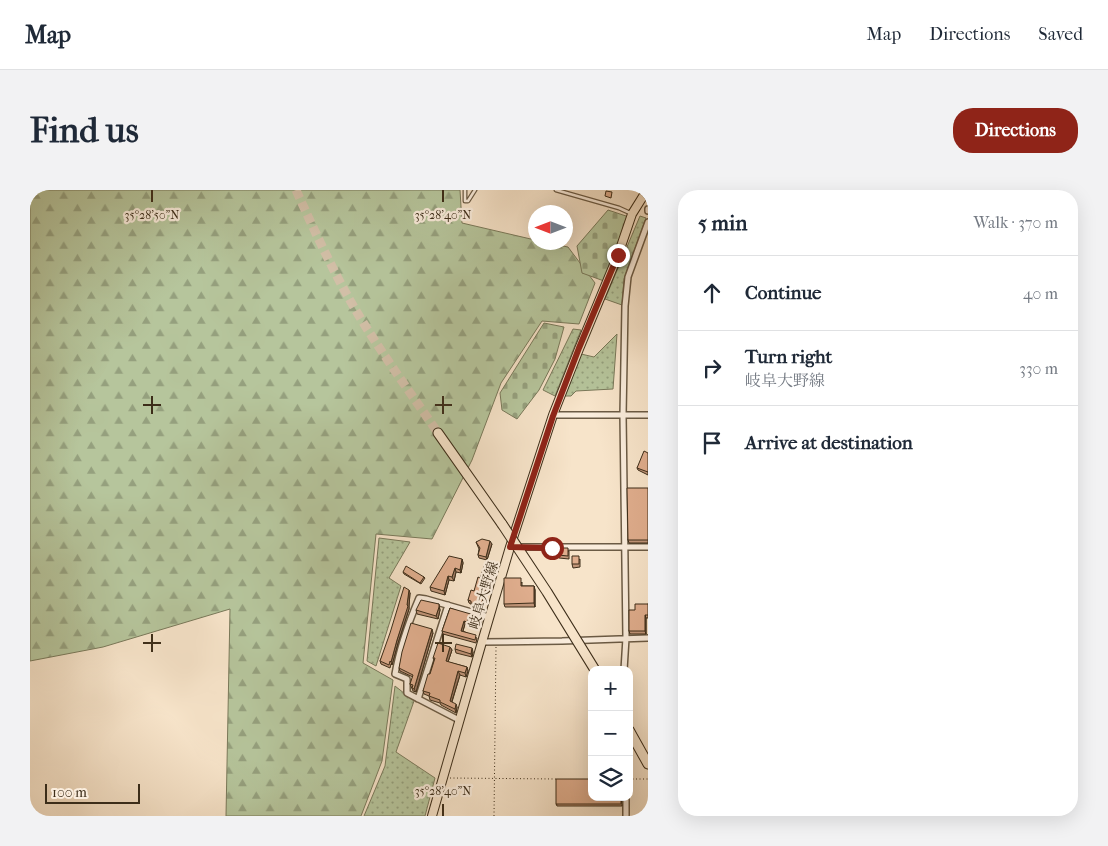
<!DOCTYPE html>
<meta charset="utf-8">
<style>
body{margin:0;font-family:"IM FELL French Canon","Noto Serif JP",serif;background:#f2f2f3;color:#1f2937}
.controls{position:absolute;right:15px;bottom:15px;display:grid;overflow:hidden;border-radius:10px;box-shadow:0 5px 20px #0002}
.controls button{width:45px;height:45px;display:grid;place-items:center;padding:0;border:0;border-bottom:1px solid #e0e1e3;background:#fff;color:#1f2937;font:25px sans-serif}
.compass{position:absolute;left:498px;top:15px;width:45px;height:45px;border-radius:50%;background:#fff;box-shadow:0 5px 20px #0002;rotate:270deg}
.scale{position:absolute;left:15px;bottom:12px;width:95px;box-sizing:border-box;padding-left:5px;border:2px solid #3c2d19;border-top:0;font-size:14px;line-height:18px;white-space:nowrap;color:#3c2d19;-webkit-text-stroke:4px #faeddd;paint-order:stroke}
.stop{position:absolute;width:15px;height:15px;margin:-11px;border:4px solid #8f2418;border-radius:50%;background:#fff}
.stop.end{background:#8f2418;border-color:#fff;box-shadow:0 1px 5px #0008}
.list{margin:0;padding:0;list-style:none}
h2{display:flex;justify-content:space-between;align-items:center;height:65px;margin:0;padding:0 20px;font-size:21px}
h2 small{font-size:16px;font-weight:400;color:#747a83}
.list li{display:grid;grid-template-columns:32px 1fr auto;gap:15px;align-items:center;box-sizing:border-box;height:75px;padding:0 20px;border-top:1px solid #e0e1e3}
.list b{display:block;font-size:19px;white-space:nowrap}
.list p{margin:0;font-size:16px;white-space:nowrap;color:#747a83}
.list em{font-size:16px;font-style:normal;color:#747a83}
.icon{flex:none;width:28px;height:28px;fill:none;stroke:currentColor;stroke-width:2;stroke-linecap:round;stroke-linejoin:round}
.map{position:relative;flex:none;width:618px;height:626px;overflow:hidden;border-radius:20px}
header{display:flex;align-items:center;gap:30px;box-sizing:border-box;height:70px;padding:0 25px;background:#fff;border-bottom:1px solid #e0e1e3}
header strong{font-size:24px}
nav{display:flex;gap:28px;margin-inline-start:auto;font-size:18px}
.intro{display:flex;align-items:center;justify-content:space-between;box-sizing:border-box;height:120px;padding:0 30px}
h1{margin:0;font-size:35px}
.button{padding:12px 22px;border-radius:20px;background:#8f2418;color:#fff;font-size:18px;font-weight:700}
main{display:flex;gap:30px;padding:0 30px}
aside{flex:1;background:#fff;border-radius:20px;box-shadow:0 5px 20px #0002}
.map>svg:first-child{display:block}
.grass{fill:url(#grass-dots);stroke:#79795a}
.forest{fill:url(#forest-firs);stroke:#79795a}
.cemetery{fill:url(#cemetery-stones);stroke:#79795a}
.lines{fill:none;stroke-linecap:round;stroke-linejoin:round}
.motorway-tunnel{stroke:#d2bfa7;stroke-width:9;stroke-dasharray:9 4.5;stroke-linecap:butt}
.service-casing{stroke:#6b5b45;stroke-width:5}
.minor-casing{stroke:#6b5b45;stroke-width:8}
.primary-casing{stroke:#3c2d19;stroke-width:10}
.motorway-casing{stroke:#3c2d19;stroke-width:11}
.path{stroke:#3c2d19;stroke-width:1;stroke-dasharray:1 2.5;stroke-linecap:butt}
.service{stroke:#faeddd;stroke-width:2.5}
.minor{stroke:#faeddd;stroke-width:5}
.primary{stroke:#f7e4ca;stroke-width:8}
.motorway{stroke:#f7e4ca;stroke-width:9}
.motorway-bridge-casing{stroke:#3c2d19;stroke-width:11;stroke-linecap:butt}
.motorway-bridge{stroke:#f7e4ca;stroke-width:9}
.wall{fill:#c09579;stroke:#3c2d19}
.shaded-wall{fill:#9c7963;stroke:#3c2d19}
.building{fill:#dfad8d;stroke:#3c2d19}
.route{stroke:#8f2418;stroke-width:6}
.ticks{fill:none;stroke:#3c2d19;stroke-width:2}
.labels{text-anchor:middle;stroke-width:4.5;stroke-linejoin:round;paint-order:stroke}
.street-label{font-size:14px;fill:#3c2d19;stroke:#faeddd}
.ticks-label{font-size:12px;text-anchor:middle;fill:#3c2d19;stroke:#faeddd;stroke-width:4.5;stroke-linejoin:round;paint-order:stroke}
</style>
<header>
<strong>Map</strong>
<nav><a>Map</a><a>Directions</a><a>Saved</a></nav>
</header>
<div class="intro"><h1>Find us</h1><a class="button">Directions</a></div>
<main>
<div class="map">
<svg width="618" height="626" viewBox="0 0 618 626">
<defs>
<pattern id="grass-dots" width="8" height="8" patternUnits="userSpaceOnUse" patternTransform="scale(1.25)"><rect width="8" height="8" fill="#b6c59c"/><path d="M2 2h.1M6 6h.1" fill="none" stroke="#95a07e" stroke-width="1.8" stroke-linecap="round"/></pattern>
<pattern id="forest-firs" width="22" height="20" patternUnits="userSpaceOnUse" patternTransform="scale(1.25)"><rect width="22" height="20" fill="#b6c59c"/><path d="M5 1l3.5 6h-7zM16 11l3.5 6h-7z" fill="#95a07e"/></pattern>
<pattern id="cemetery-stones" width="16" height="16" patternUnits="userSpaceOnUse" patternTransform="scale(1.25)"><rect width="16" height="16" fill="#b6c59c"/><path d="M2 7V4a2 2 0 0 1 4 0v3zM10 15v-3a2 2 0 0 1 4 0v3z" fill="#95a07e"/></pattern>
</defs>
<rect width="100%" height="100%" fill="#f7e4ca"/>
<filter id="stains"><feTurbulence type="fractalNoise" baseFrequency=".004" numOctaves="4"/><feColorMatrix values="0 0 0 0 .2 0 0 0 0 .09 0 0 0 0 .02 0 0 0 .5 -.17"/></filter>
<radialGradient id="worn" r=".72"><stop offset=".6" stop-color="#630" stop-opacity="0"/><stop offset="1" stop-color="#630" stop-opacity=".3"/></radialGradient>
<!-- grass -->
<path class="grass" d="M610,26L616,28L594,89L592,115L575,109Z
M543,139L551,140L525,206L513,200Z
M587,144L583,199L546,201L541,206H535L551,164L564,167Z
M349,348L380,352L359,388L371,396L346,476L337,471Z
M365,496L384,511L366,562L405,588L395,626H334L355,576Z"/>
<!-- forest -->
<path class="forest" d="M0,0H430L432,33L505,50L506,52L518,53L538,57L565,93L549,134L512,131L471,193L442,270L402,349L346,344L333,473L363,490L352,571L331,626H196L200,419L73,457L0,471Z"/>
<!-- cemetery -->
<path class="cemetery" d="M578,20L599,27L574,91L552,83L547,56Z
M514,133L534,137L525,169L509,200L487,229L472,220L470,203Z"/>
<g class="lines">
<!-- motorway-tunnel -->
<path class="motorway-tunnel" d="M266,0C286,44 306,88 331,129C355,168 382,205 408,243"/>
<!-- service casing -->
<g class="service-casing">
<path id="service" d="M435,0V11H438L445,0
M526,0L589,18L600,23"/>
</g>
<!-- minor casing -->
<g class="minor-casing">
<path id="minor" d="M618,19V21
M523,225H618
M486,357H618
M452,452L532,451L618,448
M594,480L596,448L593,225L595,116L598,87L618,32
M388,509L418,415
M429,530L377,503V489L365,484C370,456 378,434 389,408L396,409L459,427
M596,607V626"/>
</g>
<!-- primary casing -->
<g class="primary-casing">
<path id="primary" d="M402,626L452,452L480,357L523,225L549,159L588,65L602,24L617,0"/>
</g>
<!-- motorway casing -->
<g class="motorway-casing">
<path id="motorway" d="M408,243L472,334
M599,540L618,574"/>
</g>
<!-- path -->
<path class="path" d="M420,588L526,589
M599,589H618
M464,626L466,457"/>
<!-- service -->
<use href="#service" class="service"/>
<!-- minor -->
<use href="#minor" class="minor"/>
<!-- primary -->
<use href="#primary" class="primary"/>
<!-- motorway -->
<use href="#motorway" class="motorway"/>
<!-- motorway-bridge casing -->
<g class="motorway-bridge-casing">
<path id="motorway-bridge" d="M472,334L517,402L565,480"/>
</g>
<!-- motorway-bridge -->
<use href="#motorway-bridge" class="motorway-bridge"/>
</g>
<!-- wall -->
<path class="wall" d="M618,263V285L608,280L607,278Z
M618,298V353H599L598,350Z
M446,352L462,354L457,370L449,368L448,365L449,359Z
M539,361V369L529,368L528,365Z
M432,369L433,373L431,383L426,382L424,391L419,390L415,405L401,401L400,397Z
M550,369V377L543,378L542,374Z
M463,373L464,376L452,419L442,416L441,414L439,413L438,410L444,401L450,388Z
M373,382L394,387L395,388L391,394L374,384Z
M492,392V396H504L505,400V417H475L474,414Z
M380,403L379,416V419L368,453L362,475L361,474L360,478L351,474L350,471Z
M409,414L410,420L408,429L387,424L386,420Z
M618,414V428H616V444H600L599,441L605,420Z
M420,418L452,430L451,435L439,431L438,435L435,434L433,441L447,448L446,453L413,444L412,441Z
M403,443L386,502L383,501L380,494L383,487L370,481L369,478Z
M420,457L422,460L418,472L437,477L438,481L436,487L430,485L422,512L427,517L426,523L411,515L410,513L400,510L399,506L394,504L393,501L400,484L404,470L403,468Z
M425,459L443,462L442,467L426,463Z
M562,607H591L592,616H527L526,614Z"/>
<!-- shaded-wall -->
<path class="shaded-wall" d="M460,351L462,354L457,370L456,367Z
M432,369L433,373L431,383L430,380Z
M463,373L464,376L452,419L451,416Z
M425,378L426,382L424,391L422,387Z
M418,386L419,390L415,405L414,401Z
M504,396L505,400V417L504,413Z
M379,400L380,403L379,416V419L368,453L362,475L361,472L367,450L377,415Z
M409,417L410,420L408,429L406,426Z
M615,425L616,428V444L615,441Z
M434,431L435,434L432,444L431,441Z
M402,439L403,443L386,502L384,499Z
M420,457L422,460L417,475L416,471Z
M442,458L443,462L442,467L441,464Z
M437,477L438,481L436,487L435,483Z
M428,481L430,485L421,514L420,511Z
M426,514L427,517L426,523L425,519Z"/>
<!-- building -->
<path class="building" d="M576,1L582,2L581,8L575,6Z
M614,261L618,263V282L607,278Z
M597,298H618V350H598Z
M452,349L460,351L456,367L448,365L450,358L446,352Z
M528,358H538V366L528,365Z
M419,366L432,369L430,380L425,378L422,387L418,386L414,401L400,397Z
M542,366H549V374H542Z
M456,371L463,373L451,416L441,413V411L438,410L441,400L444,401L448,387L450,388Z
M376,376L394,387L390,393L373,382Z
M474,388H491V396H504V413L474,414Z
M374,397L379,400L377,415L378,416L367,450L361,472L360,471L359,475L350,471L360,443Z
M391,410L409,414V417L406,426L386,420Z
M605,414H618V425H615V441H599V420H605Z
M420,418L451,427L450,432L438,428L437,432L434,431L431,441L446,445L445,450L412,441Z
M381,433L402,439L384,499L382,498L383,495L380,494L383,485L369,478L372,462Z
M408,453L420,457L416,471L437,477L435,483L428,481L420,511L426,514L425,519L410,512V510L399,506L400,503L393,501L398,484H400L405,468H403Z
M426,454L442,458L441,464L425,459Z
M526,589H562V607H591V614H526Z"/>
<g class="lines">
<!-- route -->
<path class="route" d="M522,358L480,357L523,226L549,158L588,65"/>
</g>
<!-- ticks -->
<path class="ticks" d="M122,0V12M413,0V12M122,206V224M413,206V224M113,215H131M405,215H422M122,444V462M413,444V462M113,453H131M405,453H422M413,614V626"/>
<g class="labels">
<!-- street labels -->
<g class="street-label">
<text transform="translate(453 405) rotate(-73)" y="5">岐阜大野線</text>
</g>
</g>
<g class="ticks-label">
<text x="122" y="29">35°28'50"N</text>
<text x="413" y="29">35°28'40"N</text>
<text x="413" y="605">35°28'40"N</text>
</g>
<rect width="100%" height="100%" filter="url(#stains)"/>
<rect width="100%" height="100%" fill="url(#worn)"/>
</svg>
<div class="controls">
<button>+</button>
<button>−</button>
<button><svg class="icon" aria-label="layers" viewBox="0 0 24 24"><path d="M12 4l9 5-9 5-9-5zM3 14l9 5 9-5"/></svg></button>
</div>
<svg class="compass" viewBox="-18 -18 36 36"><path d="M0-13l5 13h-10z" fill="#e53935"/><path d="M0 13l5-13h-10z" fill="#747a83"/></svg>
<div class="scale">100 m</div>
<div class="stop" style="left:522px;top:358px"></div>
<div class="stop end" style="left:588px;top:65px"></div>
</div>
<aside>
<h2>5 min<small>Walk · 370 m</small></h2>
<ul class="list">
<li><svg class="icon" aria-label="ahead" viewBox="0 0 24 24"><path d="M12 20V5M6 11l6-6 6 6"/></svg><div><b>Continue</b></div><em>40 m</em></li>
<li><svg class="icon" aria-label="right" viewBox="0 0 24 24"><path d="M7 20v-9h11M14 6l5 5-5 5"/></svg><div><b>Turn right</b><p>岐阜大野線</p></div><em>330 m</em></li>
<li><svg class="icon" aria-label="arrive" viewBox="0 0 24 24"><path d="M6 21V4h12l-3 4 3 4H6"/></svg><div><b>Arrive at destination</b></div></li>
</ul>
</aside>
</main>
